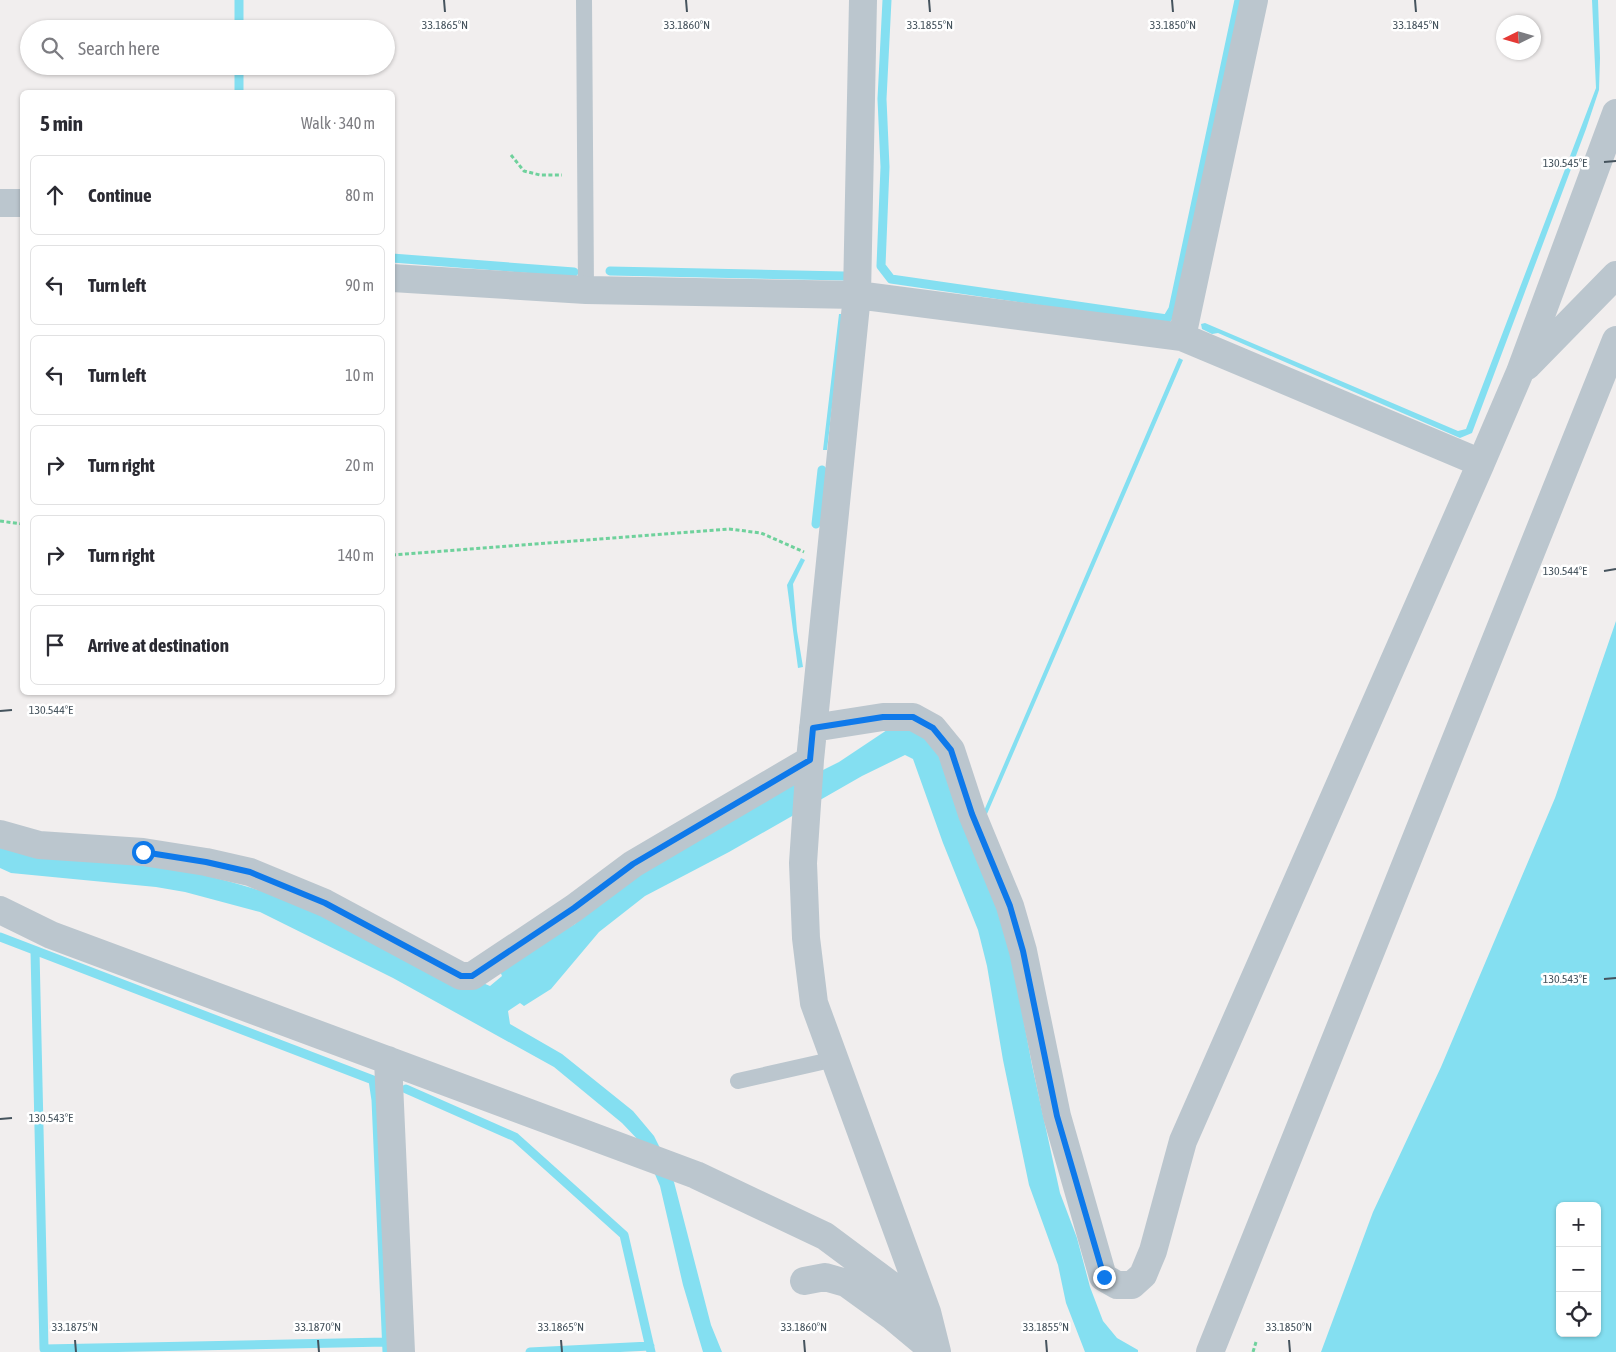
<!DOCTYPE html>
<meta charset="utf-8">
<style>
body{margin:0;font-family:"Asap Condensed",sans-serif;background:#f2f2f3;color:#2b2b33}
.controls{position:absolute;right:15px;bottom:15px;display:grid;overflow:hidden;border-radius:8px;box-shadow:0 1px 4px #0004}
.controls button{width:45px;height:45px;display:grid;place-items:center;padding:0;border:0;border-bottom:1px solid #e1e1e2;background:#fff;color:#2b2b33;font:25px sans-serif}
.compass{position:absolute;left:1496px;top:15px;width:45px;height:45px;border-radius:50%;background:#fff;box-shadow:0 1px 4px #0004;rotate:265deg}
.stop{position:absolute;width:15px;height:15px;margin:-11px;border:4px solid #0e79ea;border-radius:50%;background:#fff}
.stop.end{background:#0e79ea;border-color:#fff;box-shadow:0 1px 5px #0008}
.list{margin:0;padding:0;list-style:none}
h2{display:flex;justify-content:space-between;align-items:center;height:65px;margin:0;padding:0 20px;font-size:21px}
h2 small{font-size:16px;font-weight:400;color:#7c7c81}
.list li{display:grid;grid-template-columns:32px 1fr auto;gap:15px;align-items:center;box-sizing:border-box;height:80px;margin:0 10px 10px;padding:0 10px;border:1px solid #e1e1e2;border-radius:8px}
.list b{display:block;font-size:19px;white-space:nowrap}
.list em{font-size:16px;font-style:normal;color:#7c7c81}
.icon{flex:none;width:28px;height:28px;fill:none;stroke:currentColor;stroke-width:2;stroke-linecap:round;stroke-linejoin:round}
.map{position:relative;flex:none;width:1616px;height:1352px;overflow:hidden}
.search{position:absolute;background:#fff;box-shadow:0 1px 4px #0004;left:20px;top:20px;width:375px;height:55px;display:flex;align-items:center;gap:12px;box-sizing:border-box;padding:0 18px;border-radius:28px;color:#7c7c81;font-size:19px}
.panel{position:absolute;background:#fff;box-shadow:0 1px 4px #0004;left:20px;top:90px;width:375px;height:605px;border-radius:8px}
.map>svg:first-child{display:block}
.water{fill:#84dff1;fill-rule:evenodd}
.lines{fill:none;stroke-linecap:round;stroke-linejoin:round}
.stream{stroke:#84dff1;stroke-width:9}
.path{stroke:#6fd19c;stroke-width:3;stroke-dasharray:4 2.5;stroke-linecap:butt}
.service{stroke:#bbc6ce;stroke-width:16}
.minor{stroke:#bbc6ce;stroke-width:28}
.route{stroke:#0e79ea;stroke-width:6}
.ticks{fill:none;stroke:#45535d;stroke-width:2}
.ticks-label{font-size:12px;text-anchor:middle;fill:#45535d;stroke:#fff;stroke-width:5;stroke-linejoin:round;paint-order:stroke}
</style>
<div class="map">
<svg width="1616" height="1352" viewBox="0 0 1616 1352">
<rect width="100%" height="100%" fill="#f1eeee"/>
<!-- water -->
<path class="water" d="M1592,0H1598L1600,58L1599,90L1586,129L1472,433L1460,438L1218,333L1212,334L1202,329L1201,324L1205,323L1458,431L1466,429L1596,88Z
M839,314H843L827,450H823Z
M1179,358L1183,360L987,814L983,813Z
M801,558L805,560L793,584L797,631L803,667L798,668L787,585Z
M1616,621V1352H1321L1373,1212L1441,1067L1555,798ZM1560,1206H1597V1333H1560Z
M905,727L933,741L995,902L1010,947L1032,1065L1060,1193L1077,1238L1090,1287L1103,1321L1117,1338L1138,1350V1352H1085L1066,1303L1058,1265L1029,1185L1003,1060L987,966L978,930L943,843L913,759L905,755L862,776L729,852L645,896L599,932L551,989L524,1006L520,1003L508,1011L510,1024L562,1054L633,1111L654,1136L665,1158L674,1182L711,1325L722,1352H703L683,1285L660,1186L642,1144L622,1123L554,1067L393,978L260,912L185,892L156,887L11,873L0,868V845L177,868L231,882L269,893L490,986L502,976L500,971L532,949L575,924L600,901L638,871L773,795L839,762L890,728Z"/>
<g class="lines">
<!-- stream -->
<path class="stream" d="M239,0V29
M887,0L882,99L885,167L881,266L891,279L1167,319L1173,309L1239,0
M239,66V92
M392,258L574,272
M610,271L844,276
M816,524L822,470
M0,937L373,1080L376,1100L387,1352
M35,951L44,1349L386,1342
M406,1089L515,1137L624,1235L651,1352
M530,1352L650,1346"/>
<!-- path -->
<path class="path" d="M511,155L524,171L540,175H562
M0,521L22,524
M392,555L729,529L761,533L804,552
M1253,1352L1256,1342"/>
<!-- service -->
<path class="service" d="M584,0L586,290
M738,1081L835,1059"/>
<!-- minor -->
<path class="minor" d="M863,0L857,295L810,760L803,863L806,938L814,1003L927,1312L937,1352
M0,203H22
M392,278L586,290L857,295L1182,337L1481,463L1520,372L1616,113
M1182,337L1254,0
M1527,366L1616,275
M813,728L883,717H913L933,728L951,750L972,814L1010,906L1023,951L1057,1116L1103,1277L1117,1285H1132L1143,1275L1153,1251L1183,1141L1481,463
M0,834L39,845L143,852L206,862L250,872L325,903L461,976H472L574,908L633,864L810,760
M0,910L51,935L696,1175L825,1236L927,1312
M388,1060L401,1352
M804,1281L825,1277L846,1283L893,1317L935,1352
M1210,1352L1616,340"/>
</g>
<g class="lines">
<!-- route -->
<path class="route" d="M143,852L206,862L250,872L325,903L461,976H472L574,908L633,864L810,760L813,728L883,717H913L933,728L951,750L972,814L1010,906L1023,951L1057,1116L1104,1277"/>
</g>
<!-- ticks -->
<path class="ticks" d="M444,0L445,12M686,0L687,12M929,0L930,12M1172,0L1173,12M1415,0L1416,12M1604,162L1616,161M1604,571L1616,569M0,711L12,710M1604,979L1616,978M0,1119L12,1118M75,1340L76,1352M318,1340L319,1352M561,1340L562,1352M804,1340L805,1352M1046,1340L1047,1352M1289,1340L1290,1352"/>
<g class="ticks-label">
<text x="445" y="29">33.1865°N</text>
<text x="687" y="29">33.1860°N</text>
<text x="930" y="29">33.1855°N</text>
<text x="1173" y="29">33.1850°N</text>
<text x="1416" y="29">33.1845°N</text>
<text x="1565" y="167">130.545°E</text>
<text x="1565" y="575">130.544°E</text>
<text x="51" y="714">130.544°E</text>
<text x="1565" y="983">130.543°E</text>
<text x="51" y="1122">130.543°E</text>
<text x="75" y="1331">33.1875°N</text>
<text x="318" y="1331">33.1870°N</text>
<text x="561" y="1331">33.1865°N</text>
<text x="804" y="1331">33.1860°N</text>
<text x="1046" y="1331">33.1855°N</text>
<text x="1289" y="1331">33.1850°N</text>
</g>
</svg>
<div class="controls">
<button>+</button>
<button>−</button>
<button><svg class="icon" aria-label="locate" viewBox="0 0 24 24"><circle cx="12" cy="12" r="6"/><path d="M12 2v4M12 18v4M2 12h4M18 12h4"/></svg></button>
</div>
<svg class="compass" viewBox="-18 -18 36 36"><path d="M0-13l5 13h-10z" fill="#e53935"/><path d="M0 13l5-13h-10z" fill="#7c7c81"/></svg>
<div class="stop" style="left:143px;top:852px"></div>
<div class="stop end" style="left:1104px;top:1277px"></div>
<div class="search"><svg class="icon" aria-label="search" viewBox="0 0 24 24"><circle cx="10" cy="10" r="6"/><path d="M15 15l6 6"/></svg>Search here</div>
<section class="panel">
<h2>5 min<small>Walk · 340 m</small></h2>
<ul class="list">
<li><svg class="icon" aria-label="ahead" viewBox="0 0 24 24"><path d="M12 20V5M6 11l6-6 6 6"/></svg><div><b>Continue</b></div><em>80 m</em></li>
<li><svg class="icon" aria-label="left" viewBox="0 0 24 24"><path d="M17 20v-9H6M10 6l-5 5 5 5"/></svg><div><b>Turn left</b></div><em>90 m</em></li>
<li><svg class="icon" aria-label="left" viewBox="0 0 24 24"><path d="M17 20v-9H6M10 6l-5 5 5 5"/></svg><div><b>Turn left</b></div><em>10 m</em></li>
<li><svg class="icon" aria-label="right" viewBox="0 0 24 24"><path d="M7 20v-9h11M14 6l5 5-5 5"/></svg><div><b>Turn right</b></div><em>20 m</em></li>
<li><svg class="icon" aria-label="right" viewBox="0 0 24 24"><path d="M7 20v-9h11M14 6l5 5-5 5"/></svg><div><b>Turn right</b></div><em>140 m</em></li>
<li><svg class="icon" aria-label="arrive" viewBox="0 0 24 24"><path d="M6 21V4h12l-3 4 3 4H6"/></svg><div><b>Arrive at destination</b></div></li>
</ul>
</section>
</div>
